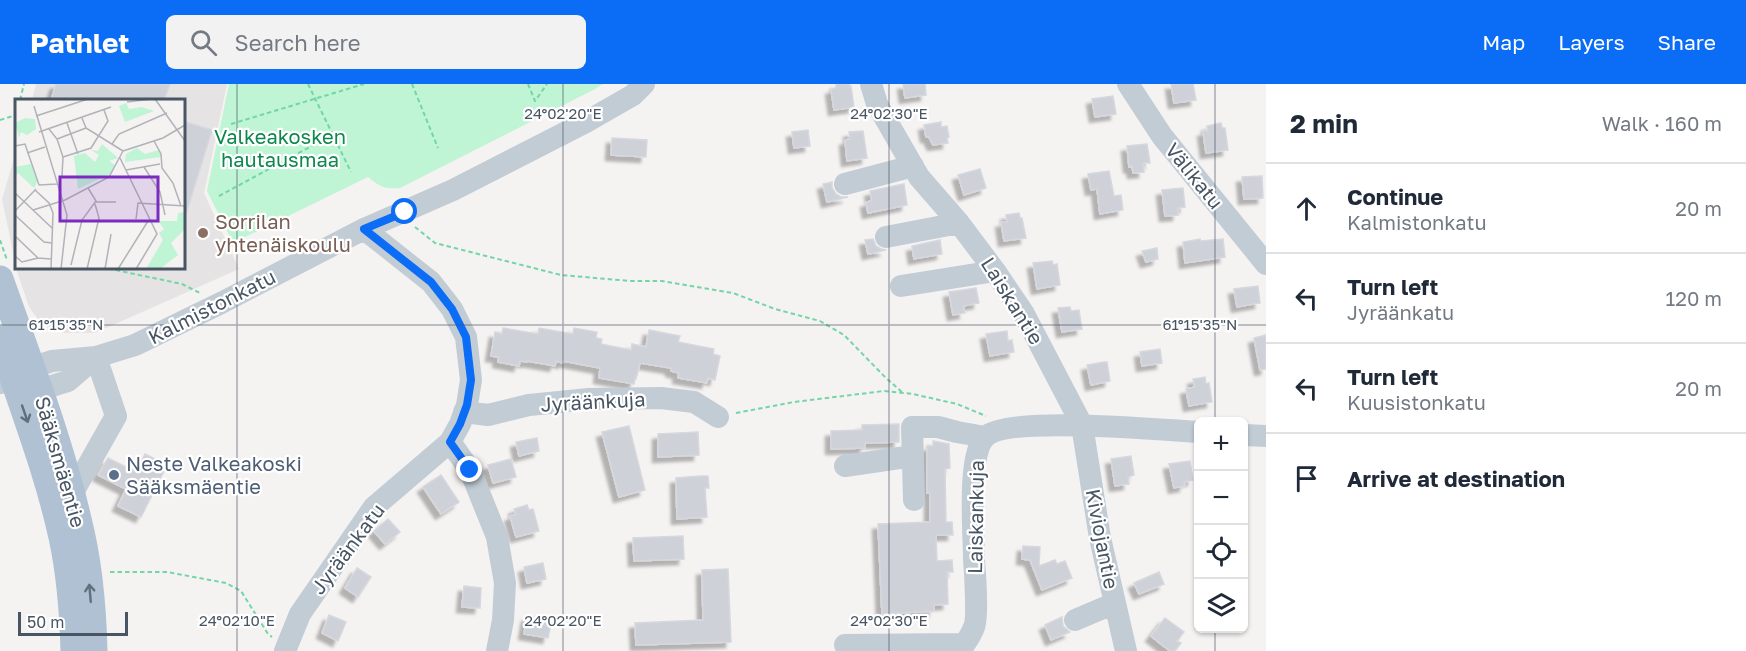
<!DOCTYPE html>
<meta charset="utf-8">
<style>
body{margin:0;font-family:"Golos Text",sans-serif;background:#f2f2f3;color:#1f2937}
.controls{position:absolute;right:18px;bottom:18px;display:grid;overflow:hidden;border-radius:9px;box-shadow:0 2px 4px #0004}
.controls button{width:54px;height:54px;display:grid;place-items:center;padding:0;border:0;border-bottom:2px solid #e0e1e3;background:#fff;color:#1f2937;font:30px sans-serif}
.scale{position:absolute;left:18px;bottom:15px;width:110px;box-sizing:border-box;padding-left:6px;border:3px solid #485562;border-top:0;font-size:16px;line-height:21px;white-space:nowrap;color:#485562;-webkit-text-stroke:4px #fff;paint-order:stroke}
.stop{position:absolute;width:18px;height:18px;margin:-14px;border:4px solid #0b6cf6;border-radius:50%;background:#fff}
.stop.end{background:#0b6cf6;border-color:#fff;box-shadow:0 2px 6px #0008}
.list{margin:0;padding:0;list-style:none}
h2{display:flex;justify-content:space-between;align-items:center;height:78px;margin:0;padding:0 24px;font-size:26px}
h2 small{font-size:20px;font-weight:400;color:#747a83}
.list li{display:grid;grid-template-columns:39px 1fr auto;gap:18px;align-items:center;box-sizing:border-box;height:90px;padding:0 24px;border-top:2px solid #e0e1e3}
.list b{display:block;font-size:22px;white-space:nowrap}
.list p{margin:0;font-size:20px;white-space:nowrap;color:#747a83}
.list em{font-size:20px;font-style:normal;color:#747a83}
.icon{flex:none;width:33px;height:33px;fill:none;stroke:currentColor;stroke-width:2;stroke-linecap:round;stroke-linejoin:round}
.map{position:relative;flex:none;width:1266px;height:567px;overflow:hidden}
header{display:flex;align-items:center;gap:36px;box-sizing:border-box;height:84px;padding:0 30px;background:#0b6cf6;color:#fff}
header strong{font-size:28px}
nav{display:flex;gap:33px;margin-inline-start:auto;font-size:21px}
.search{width:420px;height:54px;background:#f2f2f3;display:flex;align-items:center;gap:15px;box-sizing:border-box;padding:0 21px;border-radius:9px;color:#747a83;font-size:22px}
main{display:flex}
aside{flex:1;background:#fff}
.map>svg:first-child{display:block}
.education{fill:#e6e3e4}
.green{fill:#bff4d5}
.building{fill:#ced1d8;stroke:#d6d8de;stroke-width:1.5;filter:url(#shadow)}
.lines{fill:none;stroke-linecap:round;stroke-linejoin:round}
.path{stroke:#73d6a7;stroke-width:2;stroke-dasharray:4.5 3;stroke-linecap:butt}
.minor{stroke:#c2ccd5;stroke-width:22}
.major{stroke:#b0c1d3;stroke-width:27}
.oneway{stroke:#62707e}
.route{stroke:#0b6cf6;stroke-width:8}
.ticks{fill:none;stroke:#485562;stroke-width:1.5;stroke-opacity:0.45}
.education-dot{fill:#8d6e63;stroke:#fff;stroke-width:2}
.service-dot{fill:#5c6f8a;stroke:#fff;stroke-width:2}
.labels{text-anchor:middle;stroke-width:4.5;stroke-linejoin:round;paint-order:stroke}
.park-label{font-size:20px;fill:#0f874e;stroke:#fff}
.street-label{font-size:20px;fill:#485562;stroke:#fff}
.education-label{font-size:20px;fill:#785e54;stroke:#fff;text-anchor:start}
.service-label{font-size:20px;fill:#4e5e75;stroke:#fff;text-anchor:start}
.inset-road{fill:none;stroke:#b0b3b8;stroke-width:1.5}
.view{fill:#7b2cbf;fill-opacity:0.15;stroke:#7b2cbf;stroke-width:3}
.inset-edge{fill:none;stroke:#485562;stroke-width:3}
.ticks-label{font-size:15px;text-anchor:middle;fill:#485562;stroke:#fff;stroke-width:4.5;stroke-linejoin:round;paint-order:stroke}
</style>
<header>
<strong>Pathlet</strong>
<div class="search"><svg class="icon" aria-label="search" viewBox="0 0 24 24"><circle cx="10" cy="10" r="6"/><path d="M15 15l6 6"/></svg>Search here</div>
<nav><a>Map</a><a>Layers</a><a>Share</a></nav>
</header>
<main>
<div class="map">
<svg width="1266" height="567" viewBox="0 0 1266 567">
<defs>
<filter id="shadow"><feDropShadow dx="-5.5" dy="5.5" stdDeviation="1.5" flood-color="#0004"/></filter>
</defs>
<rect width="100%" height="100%" fill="#f5f2f2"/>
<!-- education -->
<path class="education" d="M36,0H227L204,109L239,185L95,249H65L43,242L29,223L17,187L2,115L16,68V183H183V16H32Z"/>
<!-- green -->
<path class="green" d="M229,0H603L595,5L400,104C384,105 380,103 368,93L233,159L207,107Z"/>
<!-- building -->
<path class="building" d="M56,0H170L164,16H51Z
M836,0H849L850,3L851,2L854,23L834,26L831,5L836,4Z
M903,0H925L926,11L905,14Z
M1171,0H1193L1196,16L1174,19Z
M1113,12L1116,30L1095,33L1092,15Z
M183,37L212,46L186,130L183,129Z
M941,38V43L947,42L949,53L947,54L948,59L933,61L929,53H926L924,41Z
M1221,39L1222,44H1225L1228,66L1206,69L1203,47H1208L1207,42Z
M808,46L810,62L794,64L792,48Z
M863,47L867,74L847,77L845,56L850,55L849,48Z
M612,54L647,56L646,73L611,71Z
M1147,60L1150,79H1143L1144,88L1133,89L1132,82L1129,83L1127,62Z
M980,85L986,104L964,111L958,91Z
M1109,87L1114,112L1121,111L1123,126L1100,130L1097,105L1091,106L1088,90Z
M1262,92L1263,114L1244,115L1242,93Z
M832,98V104L836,110L841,113H848L827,118L823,100Z
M904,100L907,121L868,129L866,118L872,117L870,107Z
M1183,104L1185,123L1178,124V131L1165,132L1162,106Z
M1019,129L1020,134H1022L1026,154L1004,157L1001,138H1007L1006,131Z
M873,155L876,162L881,165L886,166L868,170L865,156Z
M1200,155L1201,157L1223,155L1225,173L1185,179L1183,158Z
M940,156L942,170L914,175L912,162Z
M1157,164L1158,175L1146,178L1142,167Z
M1052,177L1053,181L1057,180L1060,201L1037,205L1033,179Z
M1258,202L1260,219L1237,223L1234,205Z
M976,204L979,219L963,222L965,229L953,231L949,208Z
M1070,223L1071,227L1079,226L1082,245L1062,248L1058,224Z
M503,244L538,250L539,244L573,250L574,244L597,248L596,254L602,255L601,260L631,266L632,260L646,263L649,246L680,252L678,258L714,265L713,270L720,272L715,296L708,294L707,299L678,294L679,289L671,287V284L640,279L636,295H635L634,300L599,294L600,284L563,277V279L556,277L555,282L527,277V278L520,277L519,282L498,278L499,273L491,272L495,248L502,250Z
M1007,247L1008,257L1012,256L1014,268L990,272L986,250Z
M1266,251V285L1260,286L1254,254Z
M1160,265L1162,279L1142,282L1140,268Z
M1104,278H1107L1110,297L1091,301L1087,281Z
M1205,293L1206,300L1209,299L1212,318L1189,322L1186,305L1195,303L1193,295Z
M899,340V358L865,359V364L831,365V347L862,346V341Z
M629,342L645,406L619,413L602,348Z
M698,348L699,371L658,373V350Z
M537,354L539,367L519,372L516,358Z
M933,357L949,360L950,384L945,385L946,438H952L953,451H936L937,477L952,476L953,488H947L948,520L934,521V527L882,530L878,440L930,438V409H927V362H933Z
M145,370L167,381L141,433L118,422L126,405L98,391L108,374L136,388Z
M1131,372L1134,391L1128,393L1129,400L1115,402L1111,375Z
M511,375L516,393L493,399L488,381Z
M1190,377L1193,396L1184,398L1185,402L1174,404L1169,380Z
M441,391L459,418L441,430L423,403Z
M700,392H708L709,404H705L707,433L677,435L676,394Z
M527,421L529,426L533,425L539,447L516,453L510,432L516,430L514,425Z
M388,435L400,448L385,460L374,447Z
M683,452L684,475L634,477L633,454Z
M1023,462L1040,463L1039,482L1055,476L1057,480L1065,477L1072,494L1042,506L1030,476L1022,475Z
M543,479L546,495L527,499L524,483Z
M357,484L371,493L358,513L345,504Z
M728,485L731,558L636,561L635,539L703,536L702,486Z
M1159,488L1164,500L1139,510L1134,499Z
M464,502L481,504L480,524L462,523Z
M329,531L346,538L338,557L322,549Z
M527,532L552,536L548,554L524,550Z
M1062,533L1063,542L1070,548L1051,556L1045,541Z
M1165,534L1184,548L1177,557L1181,559L1175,567H1170L1151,552Z"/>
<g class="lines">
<!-- path -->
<path class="path" d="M308,0L351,88
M412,0L438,64
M528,0L535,17L547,0
M20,16L24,0
M0,36L16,31
M231,40L364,0
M219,112L332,51
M415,143L435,159L561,191L630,197H662L733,209L775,225L820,237L844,251L886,294L903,309
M0,156L7,176
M101,183L182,200L200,209
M736,329L794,318L884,307L913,310L957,320L986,332
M110,488H167L226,499L241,507L268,550L272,553"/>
<!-- minor -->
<path class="minor" d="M871,0L877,20L919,93L959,139L995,187L1024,230L1082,341L1100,454L1126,567
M1128,0L1162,52L1266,180
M845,100L913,82
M886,153L959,139
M901,202L995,187
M0,299L13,295L31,284L52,277L96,273L135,261L221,219L364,145L453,106L586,38L633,11L644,0
M25,300L39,306L68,297L96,273
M464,328L488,331L529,321L589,315L661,314L694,318L718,333
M1244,351L1266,352
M450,358L470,386L497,453L505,499L503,536L497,567
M845,382L913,372
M61,414L72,410L116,332L96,273
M914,416L912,343H938L957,348L985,353
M1075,536L1115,519
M845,561L964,560
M285,567L300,530L374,423L450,358L460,340L467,321L471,296L466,253L452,225L431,198L364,145
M960,567C965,559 971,552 974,543C978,535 975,488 974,475C974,449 967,371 985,353C1008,331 1162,346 1198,348"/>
<!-- major -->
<path class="major" d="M0,195C28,274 59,353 78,435C89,478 93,523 94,567
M0,255C21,320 47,385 62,453C70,490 73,529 74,567"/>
</g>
<!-- one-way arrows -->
<defs><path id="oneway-shaft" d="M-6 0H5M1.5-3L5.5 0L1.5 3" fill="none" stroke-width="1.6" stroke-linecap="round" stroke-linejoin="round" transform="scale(1.5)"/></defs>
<g class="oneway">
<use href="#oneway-shaft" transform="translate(25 330) rotate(71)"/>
<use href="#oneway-shaft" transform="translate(90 509) rotate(-95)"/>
</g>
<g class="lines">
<!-- route -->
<path class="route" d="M405,128L364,145L431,198L452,225L466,253L471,296L467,321L460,340L450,358L470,386"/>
</g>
<!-- ticks -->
<path class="ticks" d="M237,0V567M563,0V567M889,0V567M1215,0V338M0,241H1266M1215,544V567"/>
<!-- markers -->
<circle class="education-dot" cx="203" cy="149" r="6"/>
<circle class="service-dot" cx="114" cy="391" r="6"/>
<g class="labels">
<!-- park labels -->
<g class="park-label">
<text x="280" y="60">Valkeakosken<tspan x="280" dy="23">hautausmaa</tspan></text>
</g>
<!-- street labels -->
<g class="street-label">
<text transform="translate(1194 92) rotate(51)" y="7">Välikatu</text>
<text transform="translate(1012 217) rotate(58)" y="7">Laiskantie</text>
<text transform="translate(212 223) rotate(-27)" y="7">Kalmistonkatu</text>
<text transform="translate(593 318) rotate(-3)" y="7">Jyräänkuja</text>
<text transform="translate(60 378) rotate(74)" y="7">Sääksmäentie</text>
<text transform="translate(976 433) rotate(-89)" y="7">Laiskankuja</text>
<text transform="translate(1102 455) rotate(79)" y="7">Kiviojantie</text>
<text transform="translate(348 465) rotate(-53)" y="7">Jyräänkatu</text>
</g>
<!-- education labels -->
<g class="education-label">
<text x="215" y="145">Sorrilan<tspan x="215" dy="23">yhtenäiskoulu</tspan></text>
</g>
<!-- service labels -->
<g class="service-label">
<text x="126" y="387">Neste Valkeakoski<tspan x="126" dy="23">Sääksmäentie</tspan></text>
</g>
</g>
<!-- overview -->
<g transform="translate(15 15)">
<rect width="170" height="170" fill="#f5f2f2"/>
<path d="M111,4L114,10L127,8L139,12L110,23L104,7ZM10,19L20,20L21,30L12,36L6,33L4,38L0,24ZM87,45L103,59L94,62L100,66L95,75L63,90L59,57L70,54L80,63L84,56L76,51L83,52ZM122,49L130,55L144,51L146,58L110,63L111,55ZM16,65L22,83L19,89L3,74L0,77V68ZM169,113V131L156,144L163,156L146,169L131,170L148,141L144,134L149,130L143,122H162L163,114Z" fill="#bff4d5"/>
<path class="inset-road" d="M140,0L170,42M112,3L136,0M19,7L52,116L46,170M21,17L73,0M67,19L71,29L108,52M52,24L63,55M34,30L42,40L48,58L47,77M24,33L96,8M42,40L71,29M139,42L146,55L147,69L158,84L166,107M97,45L104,35L152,14M0,47L10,45L24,86M108,52L148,39L170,26M12,54L30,48M48,58L76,49L93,22L89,11M105,59L142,135L121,170M129,68L145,93L150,116M111,71L145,65M24,86L42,85M20,91L34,104L38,114L36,170M0,94L37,129M81,103H101M18,111L50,101L94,78L108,52M0,112L21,90M0,116L29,143L37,144M121,120L123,104L170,107M0,137L23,159L36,160M0,157L7,163L23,159M56,166L67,121L81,102L73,89M72,170L84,119L80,105M90,170L96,135M103,170L133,122"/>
<path class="view" d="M45,78H143V122H45Z"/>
<rect width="170" height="170" class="inset-edge"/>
</g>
<g class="ticks-label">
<text x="563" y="35">24°02'20"E</text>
<text x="889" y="35">24°02'30"E</text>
<text x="66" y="246">61°15'35"N</text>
<text x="1200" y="246">61°15'35"N</text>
<text x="237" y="542">24°02'10"E</text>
<text x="563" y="542">24°02'20"E</text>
<text x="889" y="542">24°02'30"E</text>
</g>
</svg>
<div class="controls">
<button>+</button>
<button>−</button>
<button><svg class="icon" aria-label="locate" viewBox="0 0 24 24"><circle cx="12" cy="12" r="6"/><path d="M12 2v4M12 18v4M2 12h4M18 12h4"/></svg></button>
<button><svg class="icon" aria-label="layers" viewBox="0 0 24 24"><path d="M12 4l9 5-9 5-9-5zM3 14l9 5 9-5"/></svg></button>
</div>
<div class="scale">50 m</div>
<div class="stop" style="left:405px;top:128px"></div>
<div class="stop end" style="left:470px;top:386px"></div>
</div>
<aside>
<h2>2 min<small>Walk · 160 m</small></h2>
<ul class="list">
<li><svg class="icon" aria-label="ahead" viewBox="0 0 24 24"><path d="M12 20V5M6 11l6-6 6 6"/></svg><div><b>Continue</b><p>Kalmistonkatu</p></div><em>20 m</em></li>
<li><svg class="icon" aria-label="left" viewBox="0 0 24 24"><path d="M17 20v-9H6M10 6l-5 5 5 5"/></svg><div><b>Turn left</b><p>Jyräänkatu</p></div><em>120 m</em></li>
<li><svg class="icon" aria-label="left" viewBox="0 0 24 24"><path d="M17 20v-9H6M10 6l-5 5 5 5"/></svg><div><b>Turn left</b><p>Kuusistonkatu</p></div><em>20 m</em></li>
<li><svg class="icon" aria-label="arrive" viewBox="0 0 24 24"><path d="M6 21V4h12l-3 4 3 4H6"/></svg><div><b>Arrive at destination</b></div></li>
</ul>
</aside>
</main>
